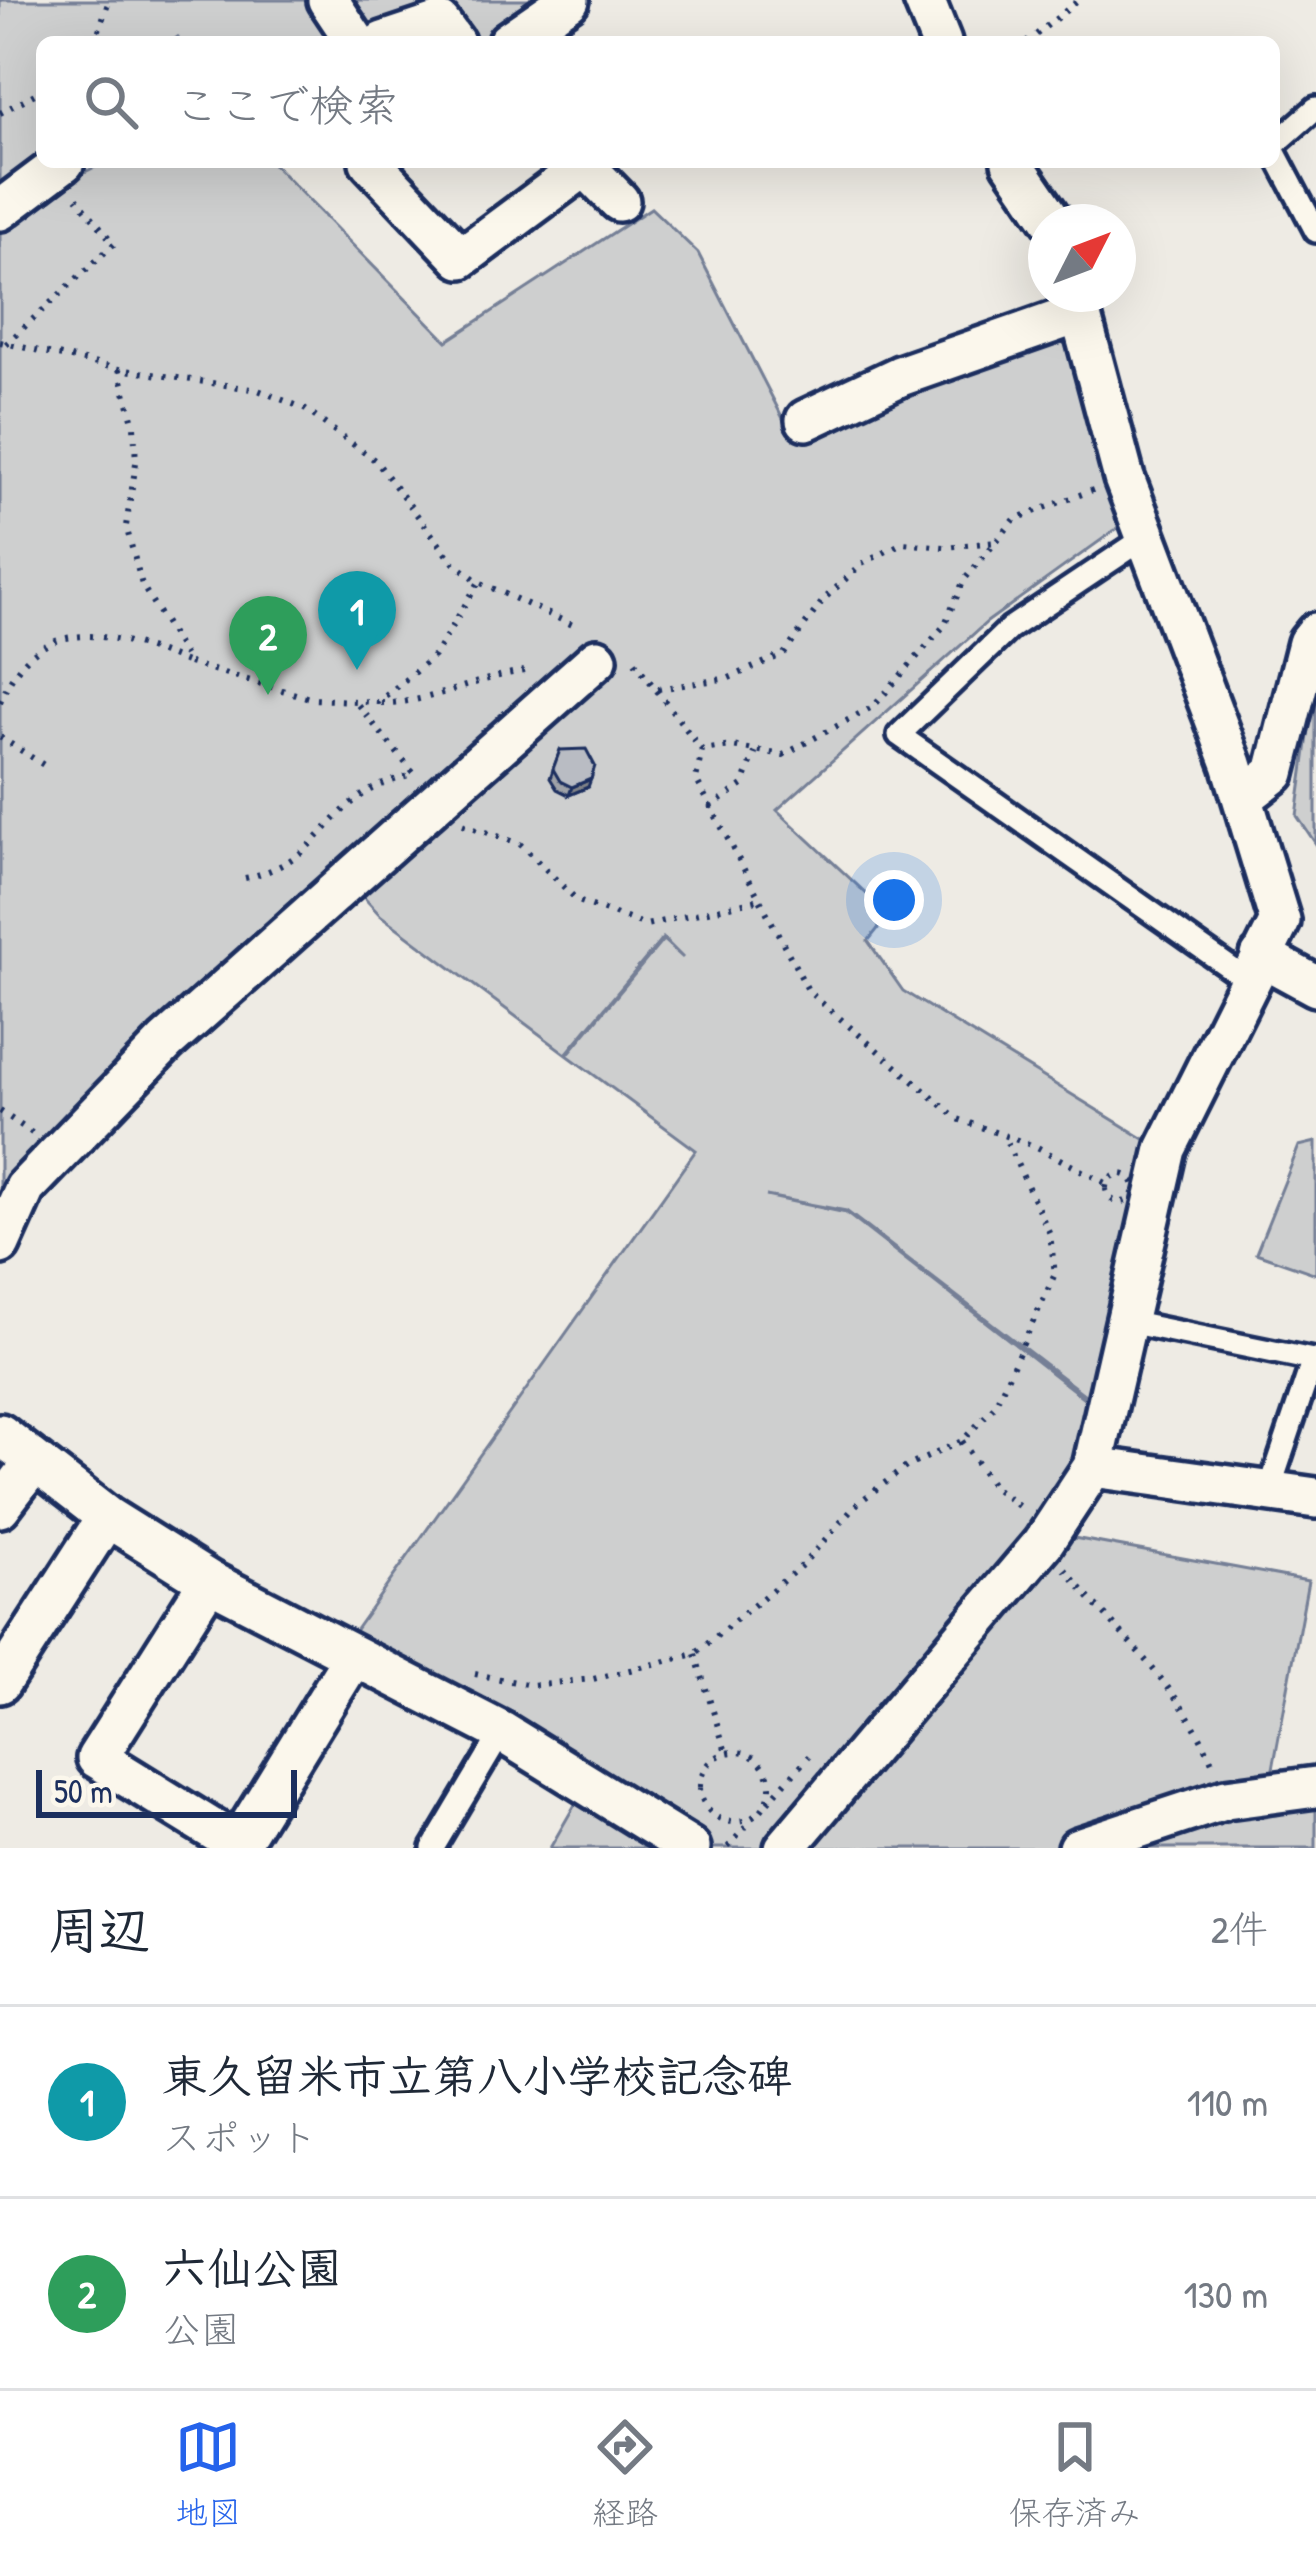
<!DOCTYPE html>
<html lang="ja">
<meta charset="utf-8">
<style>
body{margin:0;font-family:"Patrick Hand","Klee One",sans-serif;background:#f6f6f7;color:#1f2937}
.compass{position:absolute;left:1028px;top:204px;width:108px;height:108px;border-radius:50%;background:#fff;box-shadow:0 12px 48px #0002;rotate:48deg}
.scale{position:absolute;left:36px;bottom:30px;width:261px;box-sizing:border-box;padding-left:12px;border:6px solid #1b2f5e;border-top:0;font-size:33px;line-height:42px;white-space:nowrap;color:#1b2f5e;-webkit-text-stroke:9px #fbf7ec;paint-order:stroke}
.you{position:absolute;left:894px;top:900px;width:42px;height:42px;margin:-30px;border:9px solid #fff;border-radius:50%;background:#1a73e8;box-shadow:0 0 0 18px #1a73e833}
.badge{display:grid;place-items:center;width:78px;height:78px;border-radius:50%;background:#2563eb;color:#fff;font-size:39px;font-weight:700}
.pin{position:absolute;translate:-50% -99px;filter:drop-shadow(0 3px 6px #0008)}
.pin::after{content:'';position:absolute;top:63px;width:42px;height:36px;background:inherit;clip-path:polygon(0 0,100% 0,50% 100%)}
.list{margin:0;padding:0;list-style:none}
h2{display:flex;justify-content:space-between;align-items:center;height:156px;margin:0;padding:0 48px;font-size:51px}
h2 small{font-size:39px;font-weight:400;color:#747a83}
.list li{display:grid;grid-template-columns:78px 1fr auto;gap:36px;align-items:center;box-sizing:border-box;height:192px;padding:0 48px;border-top:3px solid #e0e1e3}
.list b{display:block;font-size:45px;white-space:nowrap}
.list p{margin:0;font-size:39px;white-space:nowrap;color:#747a83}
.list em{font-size:39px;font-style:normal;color:#747a83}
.icon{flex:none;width:66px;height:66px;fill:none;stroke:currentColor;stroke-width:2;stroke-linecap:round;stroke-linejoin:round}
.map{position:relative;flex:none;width:1316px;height:1848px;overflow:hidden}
.search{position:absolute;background:#fff;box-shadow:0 12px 48px #0002;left:36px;right:36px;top:36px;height:132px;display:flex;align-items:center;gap:30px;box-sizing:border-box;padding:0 42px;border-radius:18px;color:#747a83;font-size:45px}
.sheet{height:540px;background:#fff}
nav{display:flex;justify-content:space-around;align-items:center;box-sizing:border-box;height:168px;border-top:3px solid #e0e1e3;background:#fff;font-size:33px;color:#747a83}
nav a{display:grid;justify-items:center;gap:6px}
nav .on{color:#2563eb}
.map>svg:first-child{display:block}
.green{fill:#cecfcf;stroke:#747f96;stroke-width:3}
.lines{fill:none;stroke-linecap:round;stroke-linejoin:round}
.lane-casing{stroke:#1b2f5e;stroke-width:30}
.street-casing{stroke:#1b2f5e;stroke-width:48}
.path{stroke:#1b2f5e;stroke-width:6;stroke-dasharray:3 9;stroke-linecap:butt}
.lane{stroke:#fbf7ec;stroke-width:21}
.street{stroke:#fbf7ec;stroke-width:39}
.wall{fill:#9fa2a8;stroke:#1b2f5e;stroke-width:3}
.shaded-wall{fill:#828488;stroke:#1b2f5e;stroke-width:3}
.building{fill:#b9bcc3;stroke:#1b2f5e;stroke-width:3}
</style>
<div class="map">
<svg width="1316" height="1848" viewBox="0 0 1316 1848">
<rect width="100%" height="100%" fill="#eeebe4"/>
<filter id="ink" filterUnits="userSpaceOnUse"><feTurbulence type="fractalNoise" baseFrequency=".00833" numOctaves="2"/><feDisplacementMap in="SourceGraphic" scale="24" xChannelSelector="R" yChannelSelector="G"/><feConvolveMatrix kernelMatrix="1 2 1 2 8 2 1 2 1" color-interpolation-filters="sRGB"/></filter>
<g filter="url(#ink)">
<!-- green -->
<path class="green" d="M0,0H314L335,35L332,42H174L179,36L171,42H42V154L0,187Z
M340,0H553L494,42H475L439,4L361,33Z
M105,162H271L447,341L651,208L698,253L793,438L908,386L1068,335L1121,511L1118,528L987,622L777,810L889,915L868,941L903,991L1154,1145L1098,1405L846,1211L766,1196L846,1213L1098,1409L1050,1512L1074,1538L1308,1581L1264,1817L1316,1807V1848H700L350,1638L696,1150L567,1055L663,940L683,958L663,938L566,1054L380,915L356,889L0,1209V231L65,182Z
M1316,677V844L1297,816Z
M1316,1142V1274L1256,1253L1299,1146Z
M577,1801L650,1848H550Z"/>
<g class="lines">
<!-- lane casing -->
<g class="lane-casing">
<path id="lane" d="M1274,145L1316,108
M1274,151L1316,231
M1149,535L1010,628L899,735L1249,981
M1128,1322L1313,1360L1270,1488
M433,1848L502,1732"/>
</g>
<!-- street casing -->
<g class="street-casing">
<path id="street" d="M328,0L356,42
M924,0L941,42
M383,42L440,23L454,42
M508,42L569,0
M370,162L461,258L585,166
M581,162L619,201
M1012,162L1053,222
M0,210L64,162
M806,420L900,376L1080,313
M1243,798L1275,773L1308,643L1316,633
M1261,956L1316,986
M0,1244L25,1188L166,1042L597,659
M0,1434L107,1517L209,1581L502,1732L690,1848
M1093,1467L1316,1498
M0,1507L35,1461
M209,1581L97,1758L238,1845L352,1659
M0,1683L107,1517
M785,1848L1043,1543L1093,1467L1166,1149L1280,921L1232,764L1124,478L1075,294
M1078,1848L1226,1799L1316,1787"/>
</g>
<!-- path -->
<path class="path" d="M95,42L109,0
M1027,42L1079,0
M0,113L42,90
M0,342L119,369L258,390L303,408L376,461L453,562L479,582L579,628
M6,344L114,244L77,198
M119,369L134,426L136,463L126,526L142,585L189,663L313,699L378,702L434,656L479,582
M1093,490L1015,519L964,580L944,626L874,706L783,755L732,746L702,750L696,779L809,992L958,1119L1037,1147L1107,1184
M635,662L702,750
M658,689L729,678L784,654L824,599L862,564L902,543L945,547L996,542
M0,702C37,609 115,633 186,662
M381,703C430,704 475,678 524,671
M358,705L416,776
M0,737L50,769
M710,807L743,785L756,750
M463,824L520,844L578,901L646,925L761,899
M245,878C332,859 322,795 410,776
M0,1111L32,1133
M1106 1188a14 14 0 1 1 28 0a14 14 0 1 1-28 0Z
M962,1441L994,1488L1024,1510
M1065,1569C1119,1636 1182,1686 1214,1767
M695,1654L726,1752
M475,1674L531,1685L593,1679L695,1654L802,1565L858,1503L906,1467L962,1441L994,1407L1055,1274L1050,1234L1004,1136
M700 1787a35 35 0 1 1 70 0a35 35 0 1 1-70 0Z
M768,1802L809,1756
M728,1847L751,1821"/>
<!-- lane -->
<use href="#lane" class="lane"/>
<!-- street -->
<use href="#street" class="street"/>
</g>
<!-- wall -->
<path class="wall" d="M560,750L588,787L569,795L557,789L550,778Z"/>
<!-- shaded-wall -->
<path class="shaded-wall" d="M591,779L588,787L569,795L572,787Z"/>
<!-- building -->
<path class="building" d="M586,749L595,766L591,779L572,787L560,781L553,769L560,750Z"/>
</g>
</svg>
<svg class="compass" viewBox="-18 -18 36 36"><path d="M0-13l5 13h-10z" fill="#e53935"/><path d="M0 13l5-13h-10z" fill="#747a83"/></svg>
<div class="scale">50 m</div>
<div class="you"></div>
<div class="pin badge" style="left:357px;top:670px;background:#0f9aa8">1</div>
<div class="pin badge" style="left:268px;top:695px;background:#2e9e5b">2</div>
<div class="search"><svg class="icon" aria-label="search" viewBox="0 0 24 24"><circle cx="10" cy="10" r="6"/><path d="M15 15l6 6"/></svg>ここで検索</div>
</div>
<section class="sheet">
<h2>周辺<small>2件</small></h2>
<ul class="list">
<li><span class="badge" style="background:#0f9aa8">1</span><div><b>東久留米市立第八小学校記念碑</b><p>スポット</p></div><em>110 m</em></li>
<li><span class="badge" style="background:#2e9e5b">2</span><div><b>六仙公園</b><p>公園</p></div><em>130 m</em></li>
</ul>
</section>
<nav>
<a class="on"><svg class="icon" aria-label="map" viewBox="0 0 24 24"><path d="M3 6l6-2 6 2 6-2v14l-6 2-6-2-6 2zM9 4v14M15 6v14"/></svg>地図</a>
<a><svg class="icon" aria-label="directions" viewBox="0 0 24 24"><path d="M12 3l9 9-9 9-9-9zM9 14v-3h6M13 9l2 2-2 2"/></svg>経路</a>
<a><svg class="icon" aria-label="saved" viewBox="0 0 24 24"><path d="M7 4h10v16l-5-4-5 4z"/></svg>保存済み</a>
</nav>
